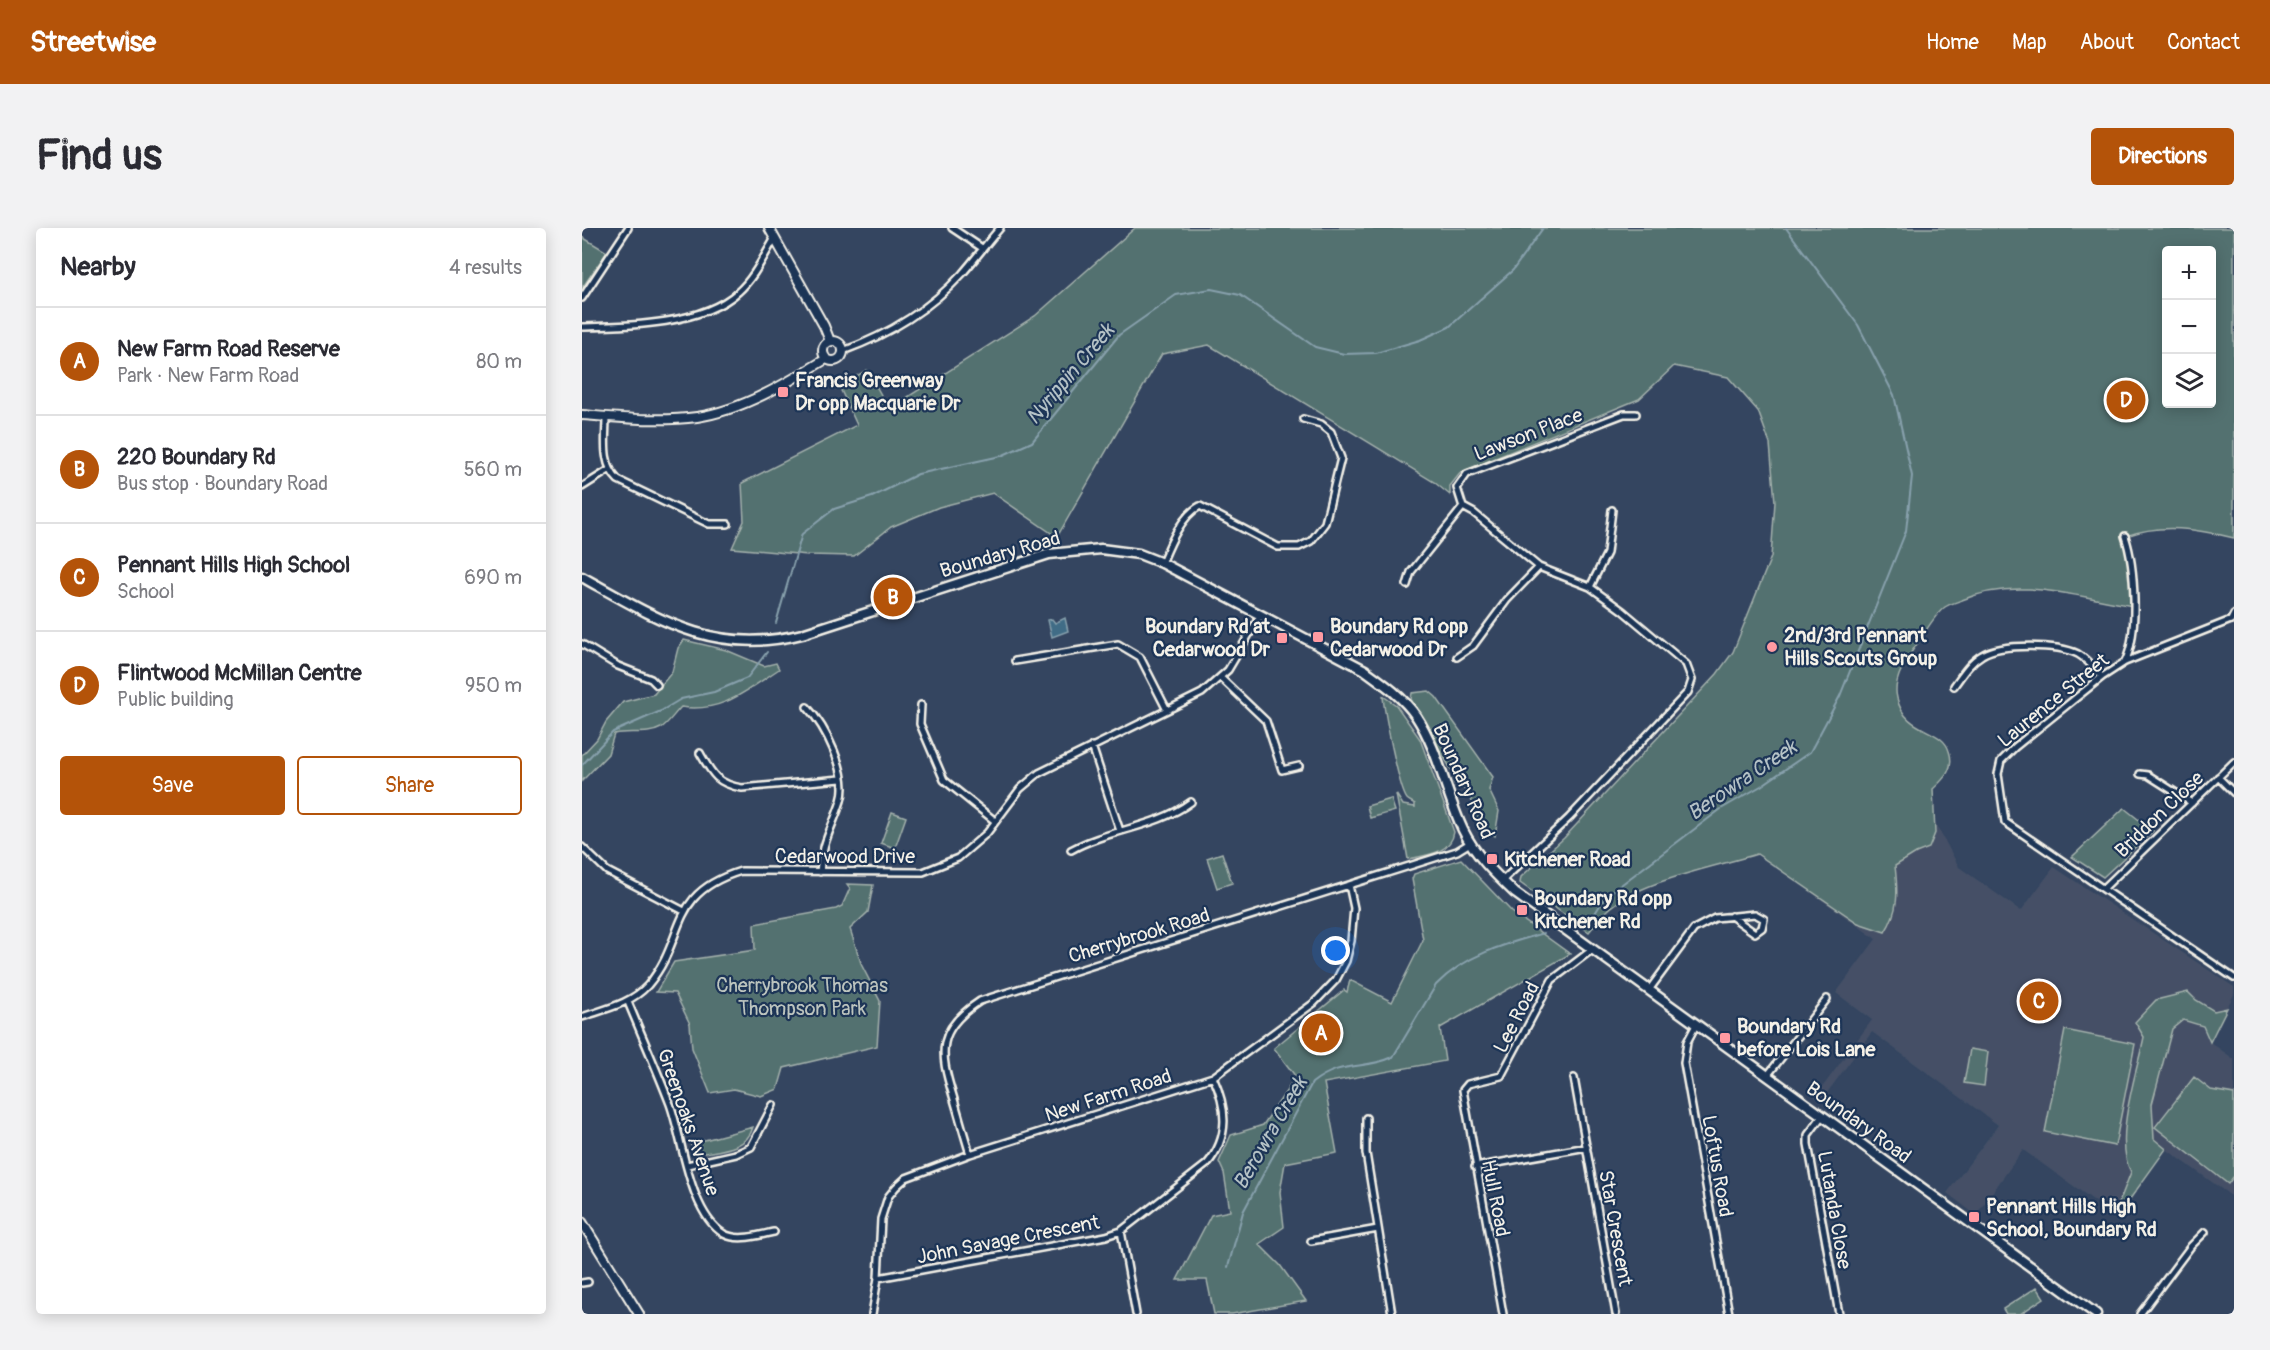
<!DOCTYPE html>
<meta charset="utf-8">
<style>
body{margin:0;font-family:Pangolin,sans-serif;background:#f2f2f3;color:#2b2b33}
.controls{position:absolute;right:18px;top:18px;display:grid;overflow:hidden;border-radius:6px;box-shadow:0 3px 15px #0003}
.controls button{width:54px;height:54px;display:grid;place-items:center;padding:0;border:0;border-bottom:2px solid #e1e1e2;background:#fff;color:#2b2b33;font:30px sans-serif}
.you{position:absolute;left:754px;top:723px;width:21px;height:21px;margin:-15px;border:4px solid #fff;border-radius:50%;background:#1a73e8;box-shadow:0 0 0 9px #1a73e833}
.badge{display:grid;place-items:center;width:39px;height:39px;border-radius:50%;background:#b45309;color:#fff;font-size:20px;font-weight:700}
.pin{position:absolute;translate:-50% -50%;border:3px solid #fff;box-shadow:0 2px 6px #0006}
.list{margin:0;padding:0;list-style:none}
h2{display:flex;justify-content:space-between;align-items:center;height:78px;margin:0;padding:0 24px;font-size:26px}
h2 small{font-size:20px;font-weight:400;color:#7c7c81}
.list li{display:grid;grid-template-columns:39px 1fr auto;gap:18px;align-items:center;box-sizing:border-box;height:108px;padding:0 24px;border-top:2px solid #e1e1e2}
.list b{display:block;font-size:22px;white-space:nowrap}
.list p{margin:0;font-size:20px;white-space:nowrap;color:#7c7c81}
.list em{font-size:20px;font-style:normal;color:#7c7c81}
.actions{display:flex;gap:12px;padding:18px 24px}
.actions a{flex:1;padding:14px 0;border:2px solid #b45309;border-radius:6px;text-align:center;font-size:21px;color:#b45309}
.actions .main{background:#b45309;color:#fff}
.icon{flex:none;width:33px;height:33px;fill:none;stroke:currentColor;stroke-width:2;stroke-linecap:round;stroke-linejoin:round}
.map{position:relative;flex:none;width:1652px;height:1086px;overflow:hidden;border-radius:6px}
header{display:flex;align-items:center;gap:36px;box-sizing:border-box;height:84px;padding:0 30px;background:#b45309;color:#fff}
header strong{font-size:28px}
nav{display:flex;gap:33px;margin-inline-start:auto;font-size:21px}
.intro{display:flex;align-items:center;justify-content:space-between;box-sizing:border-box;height:144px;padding:0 36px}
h1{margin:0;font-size:42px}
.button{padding:15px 27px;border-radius:6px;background:#b45309;color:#fff;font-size:21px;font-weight:700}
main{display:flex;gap:36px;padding:0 36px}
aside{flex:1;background:#fff;border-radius:6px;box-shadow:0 3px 15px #0003}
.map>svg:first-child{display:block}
.built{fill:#445066}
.green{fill:#537170;stroke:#a4b1ac;stroke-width:1.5;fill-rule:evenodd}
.water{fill:#406c86;stroke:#88a1ad;stroke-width:1.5}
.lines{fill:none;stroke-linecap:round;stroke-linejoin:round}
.stream{stroke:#88a1ad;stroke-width:2}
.street-casing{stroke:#f4f1e8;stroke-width:10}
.secondary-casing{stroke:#f4f1e8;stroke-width:12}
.primary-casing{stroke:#f4f1e8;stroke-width:13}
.street{stroke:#1d3557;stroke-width:5}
.secondary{stroke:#1d3557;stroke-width:8}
.primary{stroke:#1d3557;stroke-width:8}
.poi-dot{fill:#ff9aa2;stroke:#1d3557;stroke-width:2}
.labels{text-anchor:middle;stroke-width:4.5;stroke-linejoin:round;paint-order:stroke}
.poi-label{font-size:20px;font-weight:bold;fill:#f4f1e8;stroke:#1d3557;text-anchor:start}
.street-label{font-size:20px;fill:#f4f1e8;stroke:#1d3557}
.park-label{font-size:20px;fill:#bcc4be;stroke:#1d3557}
.water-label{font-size:21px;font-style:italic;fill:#b5c2c6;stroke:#1d3557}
</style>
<header>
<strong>Streetwise</strong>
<nav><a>Home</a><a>Map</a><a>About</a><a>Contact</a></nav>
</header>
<div class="intro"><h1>Find us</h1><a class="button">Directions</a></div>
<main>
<aside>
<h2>Nearby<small>4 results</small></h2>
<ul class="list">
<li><span class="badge">A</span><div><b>New Farm Road Reserve</b><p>Park · New Farm Road</p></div><em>80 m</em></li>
<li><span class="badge">B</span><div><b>220 Boundary Rd</b><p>Bus stop · Boundary Road</p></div><em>560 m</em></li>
<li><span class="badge">C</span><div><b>Pennant Hills High School</b><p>School</p></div><em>690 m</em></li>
<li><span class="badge">D</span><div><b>Flintwood McMillan Centre</b><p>Public building</p></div><em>950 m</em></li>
</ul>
<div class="actions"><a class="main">Save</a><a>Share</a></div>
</aside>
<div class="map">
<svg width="1652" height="1086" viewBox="0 0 1652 1086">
<rect width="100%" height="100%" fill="#344560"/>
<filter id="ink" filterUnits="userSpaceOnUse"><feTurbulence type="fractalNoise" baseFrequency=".0167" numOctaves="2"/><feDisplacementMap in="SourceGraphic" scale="12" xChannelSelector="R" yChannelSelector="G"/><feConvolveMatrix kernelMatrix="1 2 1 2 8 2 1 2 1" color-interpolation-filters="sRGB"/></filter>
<g filter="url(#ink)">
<!-- built -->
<path class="built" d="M1348,569L1349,587L1377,639L1439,683L1472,639L1652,759V766L1628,814L1652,831V970L1584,921L1535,989L1441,922L1394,987L1365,965L1416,897L1290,804L1239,873L1233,869L1290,792L1254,765L1294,711L1177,627Z"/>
<!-- green -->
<path class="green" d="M553,0H1652V310C1615,301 1580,295 1544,308L1550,327L1551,378C1494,369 1436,348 1380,372C1375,374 1367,376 1363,379C1352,387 1343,405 1335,416C1325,430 1310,452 1315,470C1323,506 1360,499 1367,523C1373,540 1363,550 1351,561L1353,605L1347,620L1334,625L1313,638C1316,664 1317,682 1303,704L1276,695L1175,626C1133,639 1056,653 1025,683C1018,689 1013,697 1007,704L938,655L939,649L982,610L1135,446L1151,424L1189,329L1193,274L1188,216L1176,183L1146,149L1092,138L1057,171L879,244L868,258V267L852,254L627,117L580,126L475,309L411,265L357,279L309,299L272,328L226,327L150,320L162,293L160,255L275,197L257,158L285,142L307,181L453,88ZM1584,22H1630V176H1584Z
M0,9L25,24L0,60Z
M102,412L144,422L182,438L194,435L197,441C164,463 140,485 99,479C93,485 86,496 79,500C65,508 47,502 32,506L26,526L0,553V527L15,511L24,494L41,474L72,466L90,444L96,420Z
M847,463L854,469L911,549L907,562L917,583L913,608C909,605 903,603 900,599C888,584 896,564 872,555L871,545L829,471L830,465Z
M801,468L814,477L838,511L872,604C869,625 845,627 826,631L814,566L821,577L833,579V576C830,574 827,573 825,571C817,561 802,482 801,468Z
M809,571L813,583L788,590L785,578Z
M1542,580L1571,603L1521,649L1490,629Z
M310,584L324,589L313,620L299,615Z
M640,625L650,655L635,660L625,630Z
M879,631L930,684L988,726L858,800L863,833L742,855L755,925L703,935L698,964L702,999L677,1016L698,1037L724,1073L650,1086H632L625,1052H595L629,987L648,983L642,945L637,934L649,907L681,897L714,849L692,820L762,762L765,764L768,752L810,774L841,712L830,651L832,646Z
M265,656L291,657L286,684L268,701L280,738L298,773L295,818L202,840L196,861L179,868L152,861L128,865L110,820L108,796L93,765L74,764L92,734L173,722L172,696L254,681L260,678L268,660Z
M1606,764L1614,772L1632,783L1645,780L1628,814L1621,798L1601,792L1590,801L1570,876L1572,911L1584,921L1535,989L1537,975L1549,944C1531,913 1555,844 1562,809L1553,794L1574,772Z
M1483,802L1553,816L1533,918L1463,904Z
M1388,821L1406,824L1402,858L1382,855Z
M1612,849L1629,862L1652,866V948L1646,956L1573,899Z
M171,899C165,922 137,922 117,926L108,916Z
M1455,1059L1462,1070L1438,1086H1424L1421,1081Z"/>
<!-- water -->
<path class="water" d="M483,390L486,403L470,409L466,392L470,391L473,395Z"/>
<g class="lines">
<!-- stream -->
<path class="stream" d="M194,395L220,306L252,281L290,269L336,246L419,228L450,214L537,107L594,67L629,61L658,67L733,119L762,126L794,125L838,112L867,99L931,42L961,0
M0,537L31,504L79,483L99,471L132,464L165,450L185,424
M995,696L1012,687L1023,669L1139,581L1179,558L1228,524L1258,468L1324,303L1330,248L1312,167L1276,97L1204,0
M646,1039L661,984L730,855C761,831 781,843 811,829L854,757C883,727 923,716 962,705"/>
<!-- street casing -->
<g class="street-casing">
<path id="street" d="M370,0L400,20
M0,70L46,0
M0,99C47,98 120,97 156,64C172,50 182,28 193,10
M261,123C305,107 348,81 380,46C393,31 405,15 418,0
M24,189C24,211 19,235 36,252L127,296H146
M0,259L27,242
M881,279L892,285L957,339L1008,359L1041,383L1104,436L1110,452L1106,464L987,590L920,653
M881,279L875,260L885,246L1042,186H1054
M580,335C588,316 599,288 618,278L696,319H717L729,313L743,295L759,230L749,204L739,196L721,191
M825,357L829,344L881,279
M1008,359L1025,325L1030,282
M1652,386L1649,392L1543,434L1520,449L1433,519L1419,533L1416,546L1423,594L1652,750
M0,416L36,438L69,451L75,457
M875,429L891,418L925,372L957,339
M433,433L536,416L558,429L585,482
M1543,434C1557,405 1553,338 1543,308
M639,450L684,493L700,542L717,538
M1372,458C1380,447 1388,434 1400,427C1419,415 1476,416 1496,426C1505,431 1513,441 1520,449
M339,477L338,496L362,552L413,593
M225,479C243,498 268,546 259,573C250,601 240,613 238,644
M510,518L538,603
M118,525C130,546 135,556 160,560L259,551
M1558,546L1566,547L1610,575
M1636,549L1652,565
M0,619L25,643L102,683
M489,622C527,601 574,600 609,574
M1522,660L1652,534
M1067,762L1112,701L1133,690L1173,686L1182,691L1180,700L1173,705L1149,688
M46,774C60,808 75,842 88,876C101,912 107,985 142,1006C157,1014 176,1007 192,1004
M0,789C23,781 49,776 66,757C106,709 84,666 159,643L341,644L376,630L405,605L438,561L457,545L620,465L646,442L678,388
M1114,797L1105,814L1102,835L1147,1086
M1185,848L1245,771
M992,850L1034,1086
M1240,888L1226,907V916L1257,1086
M784,890V925L810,1086
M388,926C382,907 377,888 371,868C357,823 355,801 398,773L875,623L888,615
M105,937L154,926L169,919L191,877
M893,939L1005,919
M539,1003L554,1086
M729,1013L796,1001
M296,1050L524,1008L539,1003L625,936C648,909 645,880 631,849
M0,1055L6,1054
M290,1086L296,1050L299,991L306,969L314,959L324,950L388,926L631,849L732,775L754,752L764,733L769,713L772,680L767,657
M921,1086L881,862L886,856L919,848L970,752L1011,721
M1558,1086L1609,1018L1623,1004"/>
</g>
<!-- secondary casing -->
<g class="secondary-casing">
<path id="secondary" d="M187,0L242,98L248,113
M241 123a10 10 0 1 1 20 0a10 10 0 1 1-20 0Z
M0,187C38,190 77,194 115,189C161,182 205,155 244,131
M0,994L57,1086"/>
</g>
<!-- primary casing -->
<g class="primary-casing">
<path id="primary" d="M0,349C74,390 132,429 220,406L467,326L519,321L557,326L580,335L783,442C801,455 821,469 834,488C857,523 863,564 881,602C893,627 913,646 933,665L1514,1086"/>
</g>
<!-- street -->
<use href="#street" class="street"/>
<!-- secondary -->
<use href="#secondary" class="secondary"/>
<!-- primary -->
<use href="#primary" class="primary"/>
</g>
</g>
<!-- markers -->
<g class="poi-dot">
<rect x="195" y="158" width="12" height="12" rx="3"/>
<rect x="730" y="403" width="12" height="12" rx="3"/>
<rect x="694" y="404" width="12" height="12" rx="3"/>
<circle cx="1190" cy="419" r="6"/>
<rect x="904" y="625" width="12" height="12" rx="3"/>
<rect x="934" y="676" width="12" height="12" rx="3"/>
<rect x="1137" y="804" width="12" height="12" rx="3"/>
<rect x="1386" y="983" width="12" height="12" rx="3"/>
</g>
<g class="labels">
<!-- poi labels -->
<g class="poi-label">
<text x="213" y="159">Francis Greenway<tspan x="213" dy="23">Dr opp Macquarie Dr</tspan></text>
<text x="688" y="405" text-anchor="end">Boundary Rd at<tspan x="688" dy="23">Cedarwood Dr</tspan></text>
<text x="748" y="405">Boundary Rd opp<tspan x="748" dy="23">Cedarwood Dr</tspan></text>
<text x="1202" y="414">2nd/3rd Pennant<tspan x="1202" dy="23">Hills Scouts Group</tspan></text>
<text x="922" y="638">Kitchener Road</text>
<text x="952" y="677">Boundary Rd opp<tspan x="952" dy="23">Kitchener Rd</tspan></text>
<text x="1155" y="805">Boundary Rd<tspan x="1155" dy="23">before Lois Lane</tspan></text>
<text x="1404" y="985">Pennant Hills High<tspan x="1404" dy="23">School, Boundary Rd</tspan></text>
</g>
<!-- street labels -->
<g class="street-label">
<text transform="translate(946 206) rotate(-21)" y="7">Lawson Place</text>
<text transform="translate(418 326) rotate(-16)" y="7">Boundary Road</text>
<text transform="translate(1471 472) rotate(-39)" y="7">Laurence Street</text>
<text transform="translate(882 553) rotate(66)" y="7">Boundary Road</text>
<text transform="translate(1577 586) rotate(-44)" y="7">Briddon Close</text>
<text x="263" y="635">Cedarwood Drive</text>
<text transform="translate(557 707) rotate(-17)" y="7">Cherrybrook Road</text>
<text transform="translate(934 789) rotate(-63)" y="7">Lee Road</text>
<text transform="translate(526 867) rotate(-18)" y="7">New Farm Road</text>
<text transform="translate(107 894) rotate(71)" y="7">Greenoaks Avenue</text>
<text transform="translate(1277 894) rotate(36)" y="7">Boundary Road</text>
<text transform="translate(1136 938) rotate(80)" y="7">Loftus Road</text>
<text transform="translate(914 970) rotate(79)" y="7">Hull Road</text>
<text transform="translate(1253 982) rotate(80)" y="7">Lutanda Close</text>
<text transform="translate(1034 1000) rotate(80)" y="7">Star Crescent</text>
<text transform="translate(426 1011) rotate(-11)" y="7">John Savage Crescent</text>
</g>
<!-- park labels -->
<g class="park-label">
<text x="220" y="764">Cherrybrook Thomas<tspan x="220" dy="23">Thompson Park</tspan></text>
</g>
<!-- water labels -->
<g class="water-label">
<text transform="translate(488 146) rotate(-50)" y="7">Nyrippin Creek</text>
<text transform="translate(1160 552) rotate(-34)" y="7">Berowra Creek</text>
<text transform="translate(688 905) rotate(-60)" y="7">Berowra Creek</text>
</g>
</g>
</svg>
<div class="controls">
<button>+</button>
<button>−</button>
<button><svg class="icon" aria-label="layers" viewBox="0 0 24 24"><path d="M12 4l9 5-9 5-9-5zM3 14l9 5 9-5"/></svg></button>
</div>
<div class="you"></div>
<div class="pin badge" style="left:739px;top:805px">A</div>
<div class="pin badge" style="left:311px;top:369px">B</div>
<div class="pin badge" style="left:1457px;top:773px">C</div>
<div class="pin badge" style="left:1544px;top:172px">D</div>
</div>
</main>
